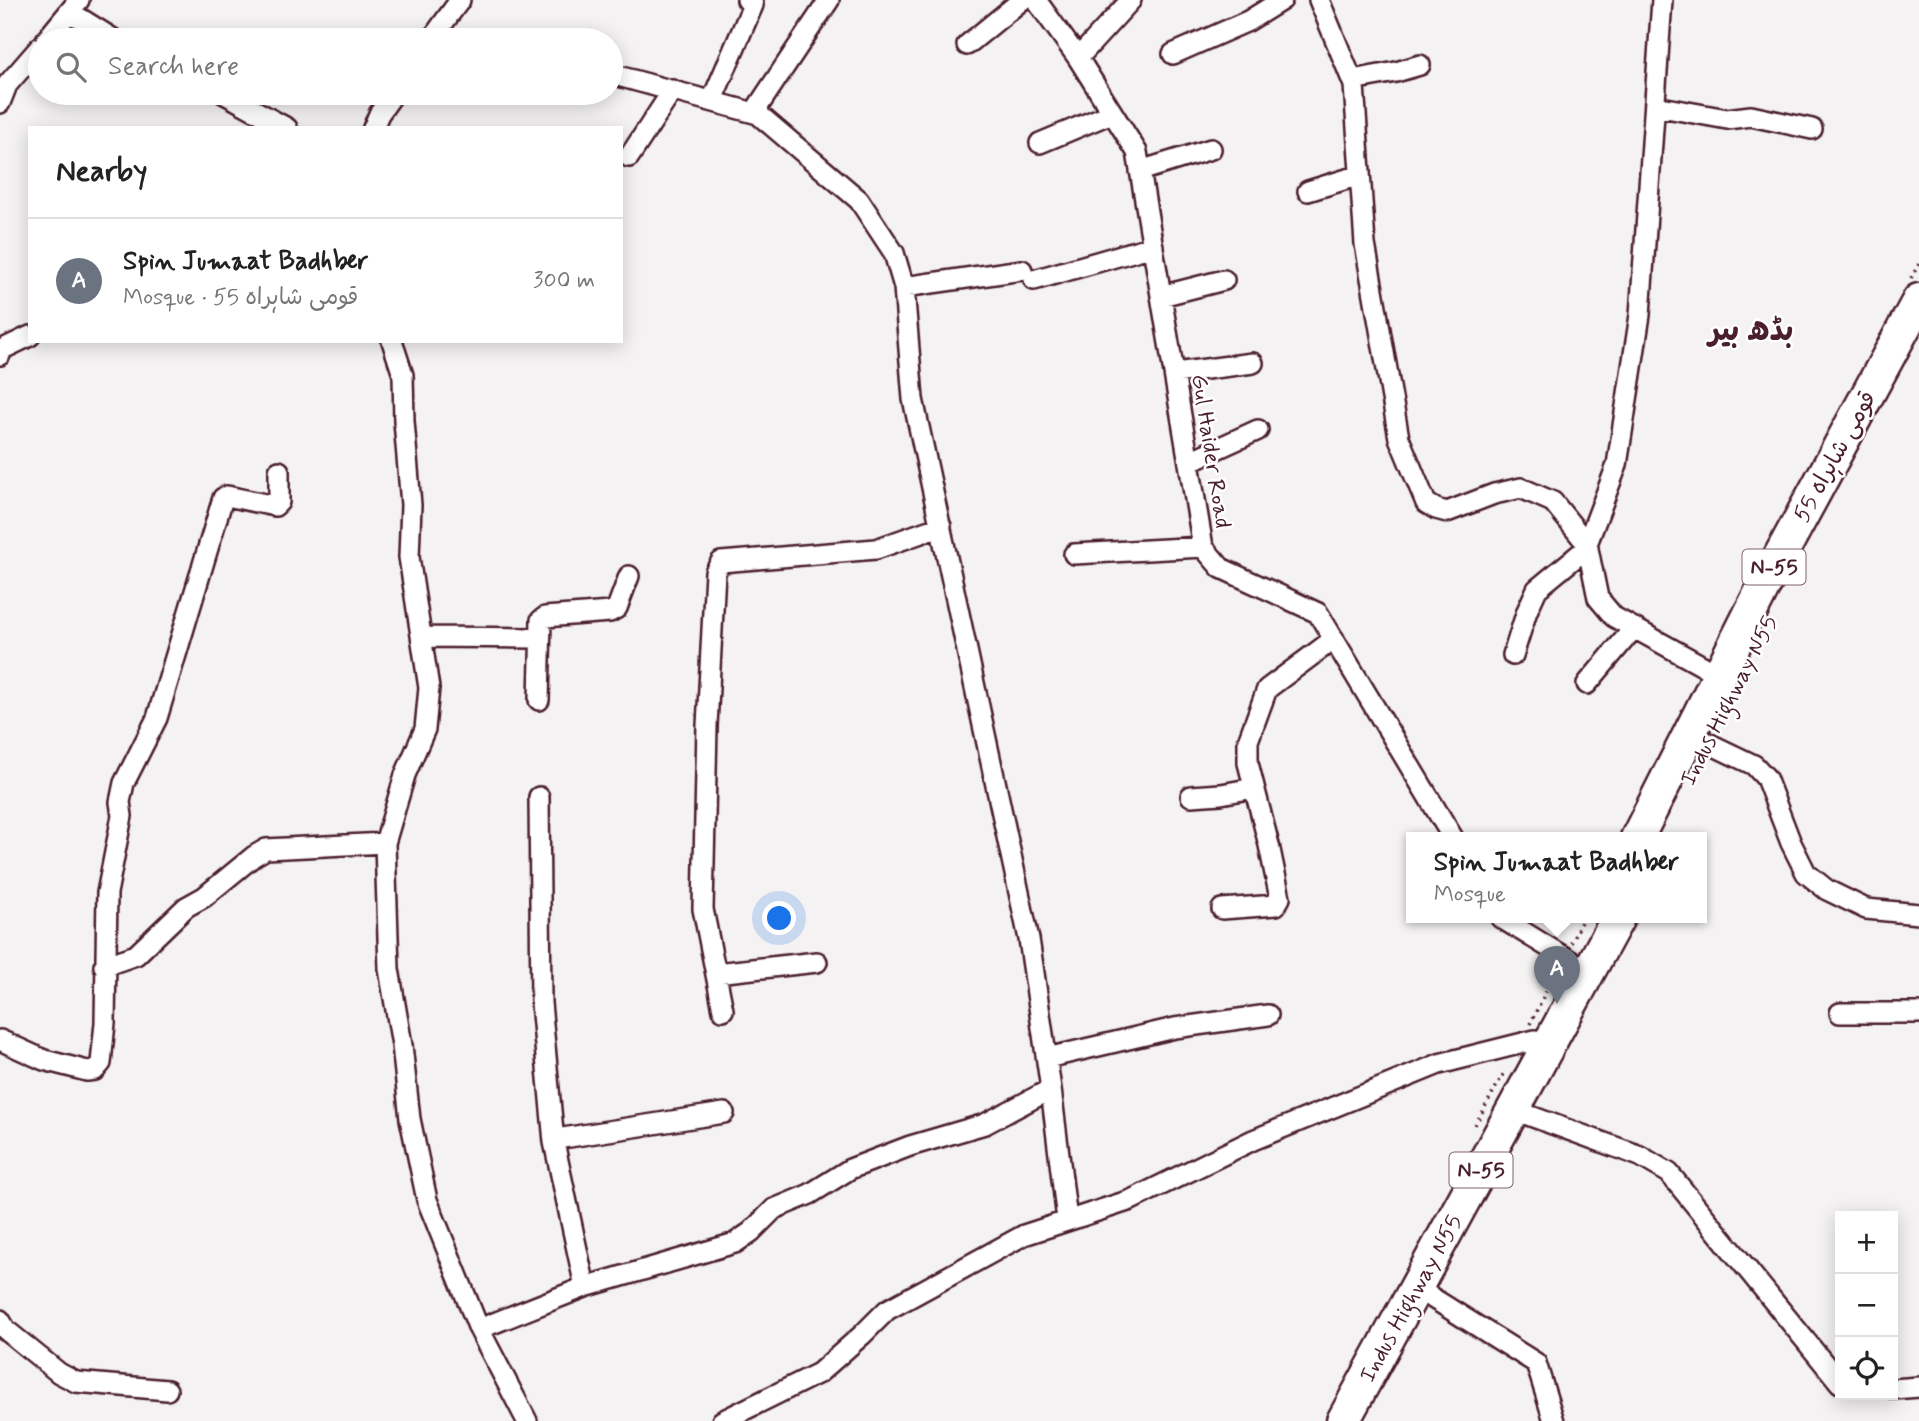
<!DOCTYPE html>
<meta charset="utf-8">
<style>
body{margin:0;font-family:Mynerve,"Playpen Sans Arabic",sans-serif;background:#f6f6f6;color:#222}
.controls{position:absolute;right:21px;bottom:21px;display:grid;overflow:hidden;border-radius:0px;box-shadow:0 4px 18px #0003}
.controls button{width:63px;height:63px;display:grid;place-items:center;padding:0;border:0;border-bottom:2px solid #e0e0e0;background:#fff;color:#222;font:35px sans-serif}
.you{position:absolute;left:780px;top:919px;width:24px;height:24px;margin:-18px;border:5px solid #fff;border-radius:50%;background:#1a73e8;box-shadow:0 0 0 10px #1a73e833}
.badge{display:grid;place-items:center;width:46px;height:46px;border-radius:50%;background:#d1495b;color:#fff;font-size:23px;font-weight:700}
.pin{position:absolute;translate:-50% -58px;filter:drop-shadow(0 2px 4px #0008)}
.pin::after{content:'';position:absolute;top:37px;width:24px;height:21px;background:inherit;clip-path:polygon(0 0,100% 0,50% 100%)}
.popup{position:absolute;left:1406px;top:832px;width:301px;height:91px;box-sizing:border-box;display:grid;place-content:center;border-radius:0px;background:#fff;filter:drop-shadow(0 2px 5px #0005);font-size:23px;white-space:nowrap;color:#767676}
.popup b{font-size:26px;color:#222}
.popup::after{content:'';position:absolute;left:50%;top:100%;margin-left:-14px;border:14px solid transparent;border-top-color:#fff}
.list{margin:0;padding:0;list-style:none}
h2{display:flex;justify-content:space-between;align-items:center;height:91px;margin:0;padding:0 28px;font-size:30px}
h2 small{font-size:23px;font-weight:400;color:#767676}
.list li{display:grid;grid-template-columns:46px 1fr auto;gap:21px;align-items:center;box-sizing:border-box;height:126px;padding:0 28px;border-top:2px solid #e0e0e0}
.list b{display:block;font-size:26px;white-space:nowrap}
.list p{margin:0;font-size:23px;white-space:nowrap;color:#767676}
.list em{font-size:23px;font-style:normal;color:#767676}
.icon{flex:none;width:38px;height:38px;fill:none;stroke:currentColor;stroke-width:2;stroke-linecap:round;stroke-linejoin:round}
.map{position:relative;flex:none;width:1919px;height:1421px;overflow:hidden}
.search{position:absolute;background:#fff;box-shadow:0 4px 18px #0003;left:28px;top:28px;width:595px;height:77px;display:flex;align-items:center;gap:18px;box-sizing:border-box;padding:0 24px;border-radius:38px;color:#767676;font-size:26px}
.panel{position:absolute;background:#fff;box-shadow:0 4px 18px #0003;left:28px;top:126px;width:595px;height:217px;border-radius:0px}
.map>svg:first-child{display:block}
.lines{fill:none;stroke-linecap:round;stroke-linejoin:round}
.minor-casing{stroke:#4a1f2b;stroke-width:24}
.trunk-casing{stroke:#4a1f2b;stroke-width:37}
.path{stroke:#4a1f2b;stroke-width:3.5;stroke-dasharray:2 5;stroke-linecap:butt}
.minor{stroke:#fff;stroke-width:19}
.trunk{stroke:#fff;stroke-width:32}
.labels{text-anchor:middle;stroke-width:5;stroke-linejoin:round;paint-order:stroke}
.shield{fill:#fff;stroke:#80626b;stroke-width:2}
.shield-label{font-size:21px;font-weight:bold;fill:#4a1f2b}
.street-label{font-size:23px;fill:#4a1f2b;stroke:#fff}
.district-label{font-size:30px;font-weight:bold;fill:#4a1f2b;stroke:#fff}
</style>
<div class="map">
<svg width="1919" height="1421" viewBox="0 0 1919 1421">
<rect width="100%" height="100%" fill="#f4f2f2"/>
<filter id="ink" filterUnits="userSpaceOnUse"><feTurbulence type="fractalNoise" baseFrequency=".0143" numOctaves="2"/><feDisplacementMap in="SourceGraphic" scale="14" xChannelSelector="R" yChannelSelector="G"/><feConvolveMatrix kernelMatrix="1 2 1 2 8 2 1 2 1" color-interpolation-filters="sRGB"/></filter>
<g filter="url(#ink)">
<g class="lines">
<!-- minor casing -->
<g class="minor-casing">
<path id="minor" d="M829,0L759,105L758,114L859,200L894,253L904,287L913,399L1029,939L1051,1089L1067,1220
M1036,0L1078,58L1137,152L1203,547L1221,568L1318,613L1453,838
M1319,0L1354,85L1365,244L1399,438L1426,503L1436,509L1447,512L1494,494L1521,488L1553,502L1587,544L1598,598L1614,617L1719,675
M70,12L115,40
M46,40L79,0
M431,40L460,0
M967,45L1022,0
M1173,54L1248,21L1282,0
M1078,58L1131,0
M622,77L758,114
M1352,80L1396,72L1420,65
M223,93L287,128
M712,100L753,5L747,0
M0,103L7,85L40,47
M1655,106L1727,119L1751,116L1812,129
M373,128L379,114L394,93
M1040,143L1112,113
M629,157L673,90
M1140,171L1211,149
M1308,191L1360,175
M1034,280L1153,246
M904,287L1022,270
M1161,296L1224,280
M392,341L403,375L404,421L411,505L409,557L429,688L425,729L405,775L385,843L389,969L402,1045L410,1119L427,1200L479,1329L527,1421
M0,355L3,349L30,336
M1175,373L1253,363
M1190,461L1258,430
M1587,544L1617,465L1640,315L1662,0
M1074,554L1203,547
M422,637L539,638
M1513,655L1527,611L1537,589L1588,547
M1587,684L1634,628
M539,700L541,620L545,617L610,612L617,608L629,576
M1706,742L1754,765L1766,778L1791,843L1806,873L1827,890L1866,909L1919,914
M1191,796L1221,794L1254,788
M539,797L541,1003L554,1142
M1222,909L1276,905L1280,898L1269,845L1248,763V741L1267,689L1334,639
M1501,918L1574,963
M104,966L136,955L186,907L204,897L254,856L266,849L385,843
M716,973L817,962
M723,1010L703,909L707,726L715,572L721,562L876,549L941,526
M1840,1013H1919
M0,1040L44,1060L87,1071L95,1070L101,1063L105,1023L107,893L122,816L120,802L124,783L157,718L223,498L227,496L275,506L279,502V471
M1047,1058L1175,1028L1268,1015
M1514,1110L1640,1156L1669,1173L1840,1383
M585,1287L554,1142L563,1138L724,1113
M1415,1287L1536,1363L1554,1421
M0,1320L6,1330L59,1373L76,1382L167,1390
M479,1329L585,1287L735,1243L751,1232L774,1209L810,1194L850,1169L910,1146L985,1124L1051,1089
M1893,1389L1919,1387
M722,1421L819,1373L862,1335L887,1310L1024,1235L1131,1200L1253,1140L1439,1064L1535,1040"/>
</g>
<!-- trunk casing -->
<g class="trunk-casing">
<path id="trunk" d="M1637,838L1767,580L1919,300
M1343,1421L1618,918"/>
</g>
<!-- path -->
<path class="path" d="M1911,278L1919,264
M1571,943L1583,918
M1530,1024L1556,971
M1475,1125L1505,1071"/>
<!-- minor -->
<use href="#minor" class="minor"/>
<!-- trunk -->
<use href="#trunk" class="trunk"/>
</g>
</g>
<g class="labels">
<!-- shield labels -->
<g class="shield">
<rect x="1742.5" y="549.5" width="63" height="35" rx="5"/>
<rect x="1449.5" y="1152.5" width="63" height="35" rx="5"/>
</g>
<g class="shield-label">
<text x="1774" y="574">N-55</text>
<text x="1481" y="1177">N-55</text>
</g>
<!-- street labels -->
<g class="street-label">
<text transform="translate(1212 451) rotate(81)" y="8">Gul Haider Road</text>
<text transform="translate(1834 456) rotate(-61)" y="8">قومی شاہراہ 55</text>
<text transform="translate(1728 700) rotate(-63)" y="8">Indus Highway N55</text>
<text transform="translate(1410 1298) rotate(-61)" y="8">Indus Highway N55</text>
</g>
<!-- district labels -->
<g class="district-label">
<text x="1751" y="340">بڈھ بیر</text>
</g>
</g>
</svg>
<div class="controls">
<button>+</button>
<button>−</button>
<button><svg class="icon" aria-label="locate" viewBox="0 0 24 24"><circle cx="12" cy="12" r="6"/><path d="M12 2v4M12 18v4M2 12h4M18 12h4"/></svg></button>
</div>
<div class="you"></div>
<div class="pin badge" style="left:1557px;top:1004px;background:#6b7280">A</div>
<div class="popup"><b>Spin Jumaat Badhber</b>Mosque</div>
<div class="search"><svg class="icon" aria-label="search" viewBox="0 0 24 24"><circle cx="10" cy="10" r="6"/><path d="M15 15l6 6"/></svg>Search here</div>
<section class="panel">
<h2>Nearby<small></small></h2>
<ul class="list">
<li><span class="badge" style="background:#6b7280">A</span><div><b>Spin Jumaat Badhber</b><p>Mosque · قومی شاہراہ 55</p></div><em>300 m</em></li>
</ul>
</section>
</div>
